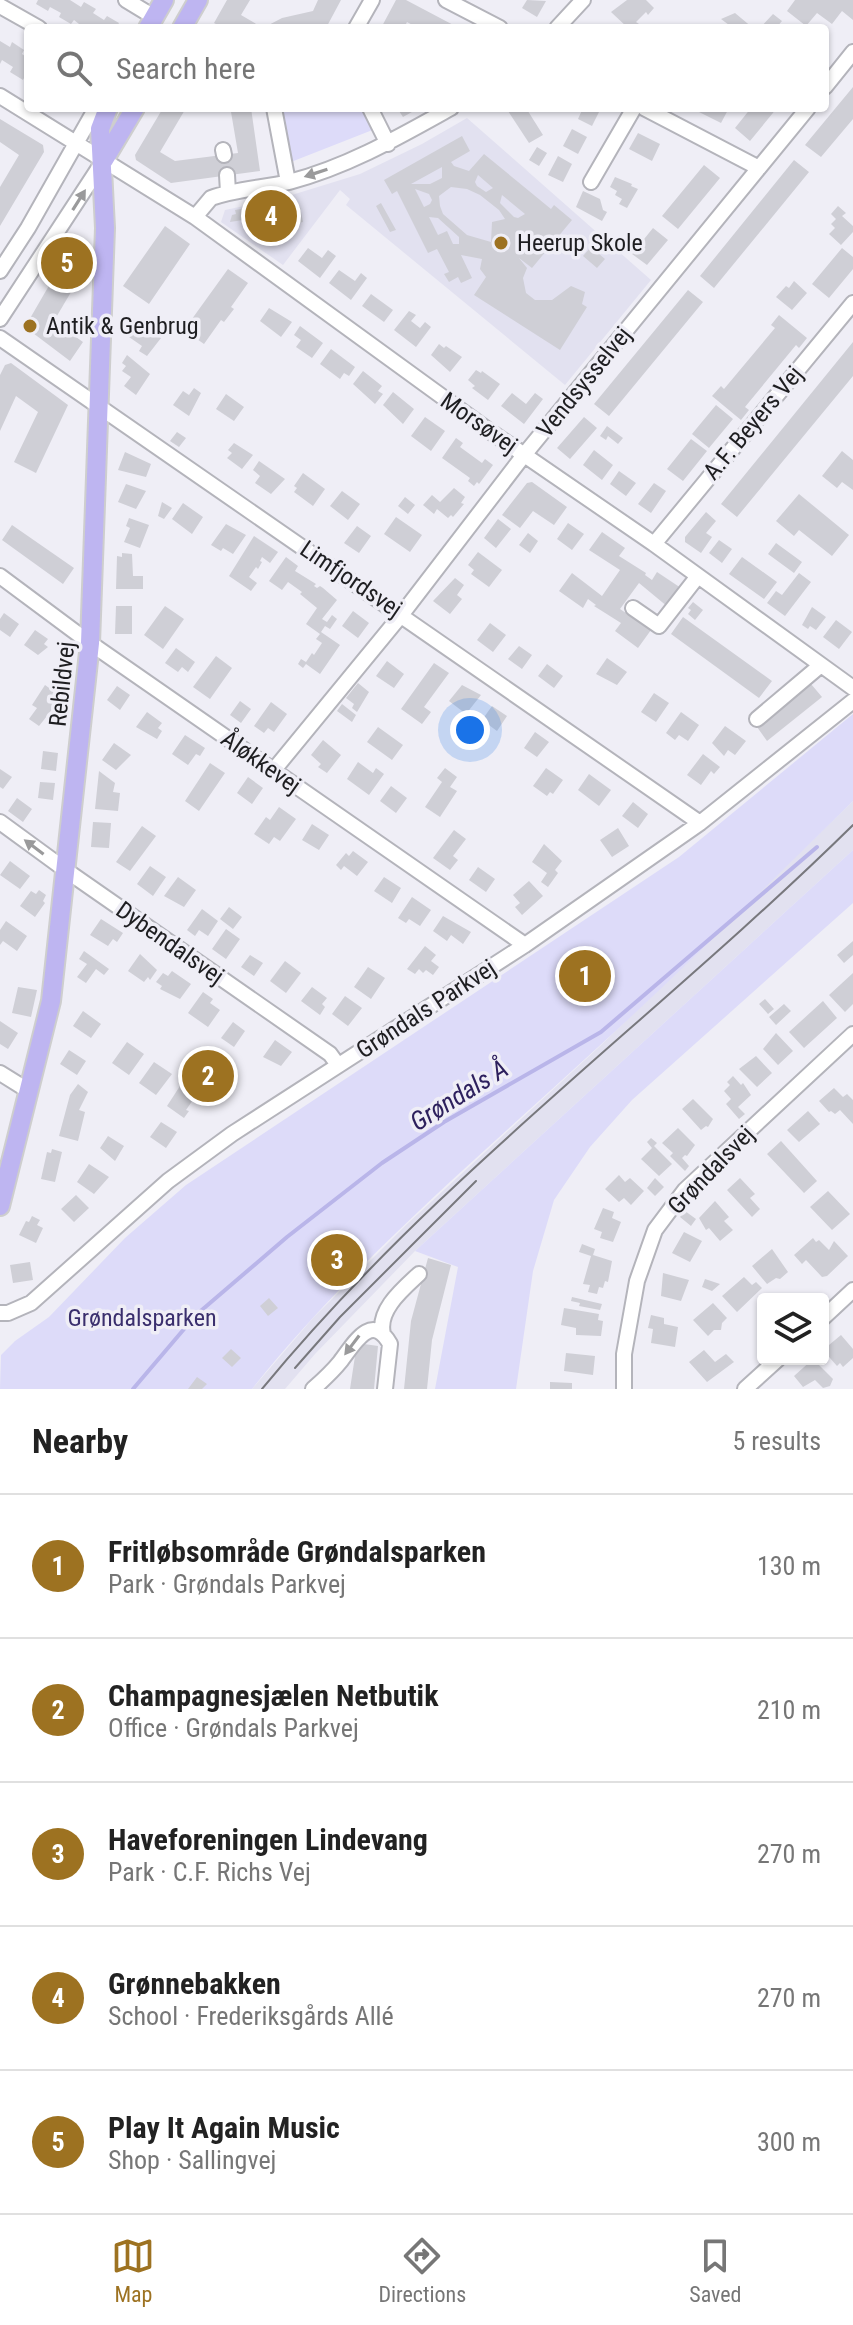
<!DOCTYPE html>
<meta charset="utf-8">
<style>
body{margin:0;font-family:"Roboto Condensed",sans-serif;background:#f2f2f2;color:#222}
.controls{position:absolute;right:24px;bottom:24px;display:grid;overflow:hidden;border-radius:8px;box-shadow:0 2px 6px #0004}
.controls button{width:72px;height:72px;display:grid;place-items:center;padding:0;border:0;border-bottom:2px solid #e0e0e0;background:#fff;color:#222;font:40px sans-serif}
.you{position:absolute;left:470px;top:730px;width:28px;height:28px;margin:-20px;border:6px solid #fff;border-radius:50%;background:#1a73e8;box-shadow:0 0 0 12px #1a73e833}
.badge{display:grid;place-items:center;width:52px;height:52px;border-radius:50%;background:#9d7221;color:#fff;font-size:26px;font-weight:700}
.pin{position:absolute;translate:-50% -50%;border:4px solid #fff;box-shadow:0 2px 8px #0006}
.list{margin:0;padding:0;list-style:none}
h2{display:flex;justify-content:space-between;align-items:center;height:104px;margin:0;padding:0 32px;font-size:34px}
h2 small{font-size:26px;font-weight:400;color:#767676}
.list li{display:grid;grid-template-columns:52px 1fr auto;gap:24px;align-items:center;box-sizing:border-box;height:144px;padding:0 32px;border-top:2px solid #e0e0e0}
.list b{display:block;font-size:30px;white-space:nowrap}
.list p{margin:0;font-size:26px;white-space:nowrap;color:#767676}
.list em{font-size:26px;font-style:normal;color:#767676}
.icon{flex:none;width:44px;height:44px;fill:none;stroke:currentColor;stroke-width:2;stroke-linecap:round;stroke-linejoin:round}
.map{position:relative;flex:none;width:853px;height:1389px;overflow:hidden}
.search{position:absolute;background:#fff;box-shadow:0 2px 6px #0004;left:24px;right:24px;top:24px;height:88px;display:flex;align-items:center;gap:20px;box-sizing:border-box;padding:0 28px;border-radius:8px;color:#767676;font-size:30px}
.sheet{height:824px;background:#fff}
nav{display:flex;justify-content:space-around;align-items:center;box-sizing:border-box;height:112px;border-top:2px solid #e0e0e0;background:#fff;font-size:22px;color:#767676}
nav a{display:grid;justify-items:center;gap:4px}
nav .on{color:#9d7221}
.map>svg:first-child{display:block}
.built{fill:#e2e1f0}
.green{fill:#dddbf9}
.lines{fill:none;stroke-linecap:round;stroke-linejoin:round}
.stream{stroke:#b9b5e9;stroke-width:4}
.building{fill:#cfcfd6;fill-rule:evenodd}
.minor-casing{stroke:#b4b4bb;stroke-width:18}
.major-casing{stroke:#cecece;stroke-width:22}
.minor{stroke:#fff;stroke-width:14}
.major{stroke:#beb5f1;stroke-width:18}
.tram{stroke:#78787d;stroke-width:2}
.oneway{fill:#9a9a9b}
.poi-dot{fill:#9d7221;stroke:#efeef6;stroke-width:3}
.labels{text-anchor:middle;stroke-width:7;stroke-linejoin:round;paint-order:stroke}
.poi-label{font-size:24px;fill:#1e1e21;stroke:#efeef6;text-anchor:start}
.street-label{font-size:24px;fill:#1e1e21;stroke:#efeef6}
.park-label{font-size:24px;fill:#3a2f6d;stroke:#efeef6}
.water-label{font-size:26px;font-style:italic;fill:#2d205d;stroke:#efeef6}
</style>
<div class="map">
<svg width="853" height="1389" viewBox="0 0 853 1389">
<rect width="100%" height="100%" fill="#efeef6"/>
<!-- built -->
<path class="built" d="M467,118L651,280L565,385L346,205L350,199L340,190L283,265L221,222L225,210L282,198L360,174L422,144Z
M853,801V850L415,1251L315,1354L285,1389H252L313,1318L406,1225L599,1047Z"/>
<!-- green -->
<path class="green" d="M278,108H365L375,129L291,162Z
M853,714V801C768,884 684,969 596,1049C478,1158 352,1263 252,1389H0L1,1355L15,1341L49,1317L125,1238L186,1185L679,857Z
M853,850V903L632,1100L590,1147L554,1200L533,1271L516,1389H435L458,1267L415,1251Z"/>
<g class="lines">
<!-- stream -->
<path class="stream" d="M133,1389L196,1315L287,1237L382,1163L444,1122L601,1032L817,847"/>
</g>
<!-- building -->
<path class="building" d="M38,0H70L81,7L84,2L96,9L93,13L104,20L107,16L119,23L116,28H84L74,20L71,24L59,17L61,13L50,7L48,11L36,4Z
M227,0H250L241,15L263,28L282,18L313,11L318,0H341L326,28H223L214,23Z
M396,0H406L459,28H418L407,22L404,28H381Z
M527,0L546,1L537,17L522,8Z
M627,0H646L654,8L648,15L646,12L636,22L639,24L635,28H628L611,12Z
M795,0H853V20L842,11L832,24L817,13L806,26L787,11Z
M735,13L753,28H733L721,19Z
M773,14L782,21L776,28H760Z
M0,41L10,47L12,42L24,50L22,54L28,58V76L26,74L23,80L10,72L13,67L2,60L0,64Z
M853,87V119L821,157L805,145Z
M163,108H186L160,152L175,161L238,153L231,112L225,108H251L260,171L171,183L136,160L135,155Z
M397,108H419L403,117Z
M506,108H526L543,135L529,143Z
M583,108L600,110L592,126L578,119Z
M691,108H729L721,123Z
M751,108H777L750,141L735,128Z
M0,119L43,145L44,152L0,226V187L19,155L0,142Z
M572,129L587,137L578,154L563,146Z
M638,133L660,144L652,161L629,149Z
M462,136L470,151L451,162L454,166L469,171L484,154L551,209L554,205L572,220L532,268L519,258L527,268L523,278L526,293L535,300H552L571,286L585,292L582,304L587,307L560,350L474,295L486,277L480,269L482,259L461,255L472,278L461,283L458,277L449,282L444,274L449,272L437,249L428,253L397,191L392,194L384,180ZM442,167V178L430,184H411ZM478,175L493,188L486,192L477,186L475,182ZM451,187L467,189L480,195L499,210L505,219L492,222L491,242L467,235L443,214L440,206L439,196ZM415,189L429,194L432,200L430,204L424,207ZM502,195L525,214L518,218L514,217L500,203ZM429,217L438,218L459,237V244H453L447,231L438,235Z
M537,147L547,153L539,166L529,160Z
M558,156L572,164L563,182L548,175Z
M794,160L809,172L714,288L700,276Z
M704,165L720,178L678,229L662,216Z
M615,177L632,184L631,186L638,189L627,208L619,204L622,199L615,195L617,191L610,187Z
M583,191L600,199L603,210L607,212L602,221L576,207Z
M381,203L396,230L390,232L376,206Z
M288,205L290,209L300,207L303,222L294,224L295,229L266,236L264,231L259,232L255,218L230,222L232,215L236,214L235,210L247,208L248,212L258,211L260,217L265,215V210Z
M838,206L846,213L842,216L853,226V232L841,245L829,234L835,228L831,224L836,219L831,214Z
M165,226L190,244L149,304L123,286Z
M653,228L668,240L647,265L632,254Z
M591,247L605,259L597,268L583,256Z
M308,248L322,258L328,250L336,256L320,278L298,261Z
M842,248L853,257V269L829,298L812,284Z
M65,258L84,270L51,326L55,329L59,325L83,342L70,361L25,327Z
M228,269L248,283L231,307L234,309L224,322L221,320L204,344L184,330Z
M339,270L355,281L361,273L367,278L351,300L329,283Z
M794,281L807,293L792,310L776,297L786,286L789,288Z
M688,290L703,302L609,416L594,404Z
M371,294L393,310L384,322L362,306Z
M269,308L292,322L281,337L260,321Z
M409,311L416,315L411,321L420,328L425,322L431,327L416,347L394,330Z
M779,315L807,338L799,348L796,345L745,407L749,410L741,420L712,396L721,386L724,389L775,328L771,325Z
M140,322L145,326L148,323L156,329L154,333L161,338L147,356L139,351L142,346L129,337Z
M300,326L323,343L312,358L296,347L301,340L294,335Z
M853,342V376L737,517L721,504Z
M439,344L444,348L446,346L462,357L450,372L431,355Z
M331,349L355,367L349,376L344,373L340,379L320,364Z
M127,355L150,374L136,395L124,386L131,377L122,371L126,366L122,363Z
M11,363L68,405L36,473L14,462L38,412L16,396L0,431V375L5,365Z
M476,370L481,373L482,371L500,384L488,400L472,388L475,386L468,380Z
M363,371L382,386L378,391L383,394L375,404L353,384Z
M194,388L201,393L189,416L173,405L183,391L189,395Z
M393,392L414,409L403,424L383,405Z
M512,393L526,404L535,393L543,399L524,424L501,406Z
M226,394L244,407L234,421L216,409Z
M716,405L733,419L709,448L692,434Z
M425,417L445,431L431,451L411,436Z
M584,417L597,428L570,459L557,448Z
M607,426L623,438L618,444L608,436L606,440L600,436Z
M177,432L186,438L179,447L170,441Z
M456,438L463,443L460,447L482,463L485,459L493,465L479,484L477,482L474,486L468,481L470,478L442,458Z
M691,439L707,451L683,481L667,469Z
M234,443L253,455L242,469L227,458L232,453L228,450Z
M594,450L613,465L602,480L583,465Z
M842,451L853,460V490L842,482L837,488L822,476Z
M125,452L151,464L146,477L118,470Z
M259,461L285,479L271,494L255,483L260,476L253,470Z
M619,471L636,483L626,496L610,484Z
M303,473L325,489L313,506L294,492L297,488L294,486Z
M532,482L567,507L554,525L533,511L520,528L502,515L527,483Z
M654,483L666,491L651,513L638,504Z
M126,484L146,491L136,509L118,502Z
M454,488L465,497L461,503L464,504L453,517L451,515L448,518L437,509L434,514L423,505L432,495L440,502Z
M342,491L360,504L348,520L330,506Z
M799,494L849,535L832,556L799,530L794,536L776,521Z
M405,497L415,505L408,514L398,506Z
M162,502L172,508L164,519L158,516Z
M183,503L203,517L192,534L172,519Z
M706,512L716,521L706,533L712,537L701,553L685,542V537Z
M396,517L422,535L410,552L384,534Z
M129,518L149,525L140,548L124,542L130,528L126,526Z
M498,519L511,529L496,548L484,538Z
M568,523L584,534L572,550L557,539Z
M226,524L246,535L233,554L223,548L221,551L211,545Z
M12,525L74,568L63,584L2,540Z
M357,526L371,536L359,553L344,543Z
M602,532L625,548L619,556L646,573L645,575L652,580L657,572L681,588L668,607L639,583L620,609L651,630L638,648L615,631L621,623L594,606L596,605L588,599L583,608L559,591L572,573L602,596L620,570L589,550Z
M528,533L538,541L530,553L519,545Z
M254,536L278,552L270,563L262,557L260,561L262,562L258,569L256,567L249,577L257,583L251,591L229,576Z
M719,540L732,549L722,563L709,553Z
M776,543L802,562L794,573L768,554Z
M478,552L502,570L489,587L471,574L474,570L468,565Z
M122,553L132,554L133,576H143V589H116L117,556L122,557Z
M286,557L298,566L295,571L316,584L314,586L317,588L320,586L323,588L337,600L322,619L327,622L332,615L337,619L330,629L325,626L321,632L340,645L320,674L306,664L303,668L298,664L301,659L306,662L312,653L314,655L322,643L316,639L320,634L306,624L317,608L300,594L302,592L288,582L282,590L269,581Z
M742,557L777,582L764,599L729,574Z
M799,573L811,582L785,616L767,603L776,591L782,595Z
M455,578L464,585L457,595L462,599L450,614L433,601Z
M693,602L703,610L695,620L688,614L691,610L688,608Z
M116,606H132V634H115Z
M165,606L184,619L163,649L144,635Z
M812,607L826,617L816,630L810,626L808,629L802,625Z
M353,611L369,623L358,638L342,626Z
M4,613L19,624L10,637L0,630V619Z
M683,617L772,681L759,698L671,634Z
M836,620L852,632L839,649L823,637Z
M490,623L506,635L493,652L477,640Z
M35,630L48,639L44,644L48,647L38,655L24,645Z
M519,646L532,655L522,669L508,659Z
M176,648L195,662L188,672L182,667L178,672L165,663Z
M216,656L232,668L210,699L193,687Z
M607,658L627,672L617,685L596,674Z
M387,661L404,674L394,688L376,676Z
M434,663L449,673L424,707L431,712L422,724L401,709Z
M547,664L563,676L554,688L538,676Z
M358,683L369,692L357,712L352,708L354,704L346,698Z
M811,684L822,697L767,741L757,727Z
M45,685L59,695L56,700L59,701L39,726L29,719L37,708L32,705Z
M462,685L481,695L466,714L449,701Z
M117,686L130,695L120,710L107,700Z
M654,693L669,703L656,722L641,712Z
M240,701L251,709L241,723L230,715Z
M271,702L287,714L274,732L268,728L264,733L254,726Z
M342,704L356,715L352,722L337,711Z
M492,706L507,716L497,731L482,720Z
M147,712L162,723L158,728L162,731L157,739L136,727Z
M681,712L699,725L688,741L679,735L675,740L666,733Z
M725,726L746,741L735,755L728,750L724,756L712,743Z
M378,727L403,745L392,760L367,742Z
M535,732L549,742L537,757L524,748Z
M185,735L205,748L200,756L196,754L188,765L172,754Z
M323,740L341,755L327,773L318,767L321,764L311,755Z
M114,743L131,755L116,770L102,760Z
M43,751L58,753L56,771L41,769Z
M703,754L720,767L714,774L711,771L701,785L687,775Z
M358,762L373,773L376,768L384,774L369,795L347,779Z
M210,763L225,773L199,811L185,801Z
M445,768L457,777L450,787L457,791L440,817L425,807L442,782L437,778Z
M546,768L563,780L553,794L550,792L547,796L533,786Z
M0,769L12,777L3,789L0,787Z
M99,771L115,783L113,792L120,793L118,811L95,809Z
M589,774L611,790L599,806L578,790Z
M248,777L263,788L252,804L237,793Z
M40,782L55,783L53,800L38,798Z
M391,786L407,798L396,813L380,801Z
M17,798L32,809L23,822L8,811Z
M633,802L648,814L638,828L622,816Z
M279,807L296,819L280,841L274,837L269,844L254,834L266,817L270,820Z
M93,822L111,823L109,848L91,847Z
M312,824L329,835L319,850L302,840Z
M142,826L156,836L130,871L116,862Z
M618,828L629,846L612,857L600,840Z
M454,830L466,839L453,856L458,860L450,870L433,858Z
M544,844L562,861L555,870L558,873L548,887L541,882L547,873L532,862Z
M353,851L368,862L357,876L344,866L341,870L336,865L346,853L349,856Z
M10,861L30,876L20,889L0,875Z
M150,866L166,877L153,896L137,884Z
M478,867L495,879L486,892L469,880Z
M178,877L196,890L184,907L164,896Z
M384,877L401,888L392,903L374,891Z
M529,881L543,896L522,915L515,907L520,903L513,895Z
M39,890L46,895L43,901L45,903L35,917L20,906L31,891L36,894Z
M412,897L431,910L420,926L409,919L406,923L398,918Z
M229,907L242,917L233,929L220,919Z
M202,909L218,921L208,936L199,930L195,936L187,930Z
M443,916L471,932L463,944L451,935L447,941L433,931Z
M101,919L123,933L117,942L113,939L108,946L90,935Z
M6,921L27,936L17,951L3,941L0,945V930Z
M226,929L240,939L226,959L212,949Z
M853,941V955L844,963L837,955Z
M425,946L436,955L431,961L439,967L433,975L426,970L423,973L419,969L415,974L407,969Z
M84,951L109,969L104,975L96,969L86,983L77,977L87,964L79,959Z
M140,954L157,970L150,980L148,977L144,982L128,971Z
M250,955L263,963L254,976L241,967Z
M285,961L301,973L286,993L270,981Z
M368,967L385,978L371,999L354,987Z
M172,971L191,984L180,999L160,989L162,986L156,982L163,973L168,976Z
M853,973V1004L845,1012L829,995Z
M18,987L37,990L31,1017L12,1013Z
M312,987L327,998L322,1004L325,1007L320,1015L301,1001Z
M203,992L213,999L210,1003L220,1010L208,1027L188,1013Z
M345,996L362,1008L348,1026L332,1014Z
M765,999L774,1009L768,1014L759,1004Z
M823,1001L837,1018L804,1048L789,1032Z
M784,1004L791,1011L776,1025L769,1017Z
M83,1011L101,1024L91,1038L73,1026Z
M0,1021L18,1033L8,1049L0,1044Z
M233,1022L245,1031L234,1047L221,1038Z
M776,1033L793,1051L778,1065L763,1049Z
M275,1040L292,1052L281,1066L263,1057Z
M127,1042L144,1054L129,1075L112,1063Z
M69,1050L86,1061L77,1075L60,1064Z
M756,1056L772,1073L757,1087L739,1069Z
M207,1057L220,1067L209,1082L206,1080L203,1085L192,1077Z
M154,1062L172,1074L156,1095L139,1083Z
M733,1076L741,1085L743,1083L751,1095L738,1107L745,1114L739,1119L726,1104L731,1099L724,1091L730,1085L727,1082Z
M78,1084L88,1092L79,1110L85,1112L78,1141L59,1136L70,1095Z
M180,1086L195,1097L186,1110L189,1111L184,1118L167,1106Z
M834,1088L843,1097L847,1094L853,1100V1124L840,1110L835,1114L831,1111L829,1112L819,1101Z
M693,1099L713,1119L708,1127L706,1126L701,1130L682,1109Z
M808,1111L820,1124L799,1142L787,1130Z
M161,1122L177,1132L166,1148L150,1137Z
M678,1128L695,1145L687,1156L685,1155L682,1158L689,1166L685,1171L670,1156L673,1153L662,1143Z
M108,1136L124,1146L115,1161L100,1148Z
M651,1138L657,1143L654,1146L672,1164L659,1176L641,1159L652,1148L647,1142Z
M781,1141L817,1181L804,1193L767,1154Z
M52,1149L62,1152L55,1182L41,1179L47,1152L51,1153Z
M89,1164L109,1177L94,1194L77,1182Z
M619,1175L625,1182L630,1178L644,1191L631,1205L624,1198L619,1202L605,1189Z
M655,1178L664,1187L655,1196L647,1188Z
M740,1178L755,1194L750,1198L760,1209L752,1217L727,1190Z
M828,1191L850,1214L832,1230L810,1207Z
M76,1195L89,1208L74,1222L61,1209Z
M715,1201L729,1217L724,1221L733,1230L720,1241L709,1228L706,1230L699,1218Z
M603,1208L614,1212L612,1218L621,1222L613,1242L600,1238L602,1232L594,1229Z
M685,1211L696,1219L691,1226L680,1217Z
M32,1216L40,1220L37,1225L43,1228L36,1243L19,1235L26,1221L29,1222Z
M684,1232L702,1241L690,1262L672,1253Z
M813,1238L816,1242L819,1240L829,1250L834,1241L848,1256L827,1276L822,1277L806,1260L802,1264L794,1255Z
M582,1244L595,1249L593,1255L612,1261L608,1282L605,1281L603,1288L599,1287L597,1294L588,1292L590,1285L583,1284L591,1256L579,1252Z
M772,1249L788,1272L780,1279L776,1278L767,1284L752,1266Z
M428,1258L451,1265L432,1340L427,1389H404L411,1321Z
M30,1262L33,1280L13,1283L10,1265Z
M663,1273L689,1280L681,1301L661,1296Z
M744,1277L752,1285L756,1282L762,1288L737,1312L722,1296Z
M705,1279L720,1284L712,1291L702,1287Z
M572,1297L602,1304L600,1310L579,1306L580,1303L571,1301Z
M269,1298L278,1308L268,1316L260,1306Z
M713,1303L727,1318L722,1323L721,1330H714L708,1336L693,1320Z
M564,1308L599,1314L598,1320L603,1321L601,1336L576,1335V1328L561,1325Z
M651,1315L664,1318V1324L678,1327L675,1347L651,1343L653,1329L648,1328Z
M841,1335L853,1349V1358L843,1367L840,1363L837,1366L823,1350Z
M357,1343L378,1346L374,1389H350Z
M231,1349L241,1358L232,1367L222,1358Z
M704,1350L715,1362L726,1354L734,1362L707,1382L689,1362Z
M566,1353L595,1356L593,1375L564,1371Z
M813,1359L833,1379L830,1386L823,1388L815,1380L803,1387L794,1376Z
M197,1377L207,1384L202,1389H188Z
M550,1382L572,1383V1389H550Z"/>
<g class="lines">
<!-- minor casing -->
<g class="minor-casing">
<path id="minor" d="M126,0L154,17
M446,0L500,28
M0,6L39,28
M356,28L372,0
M557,28L583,0
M825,87L853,52
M0,96L195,217L488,430L654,544L853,688
M274,108L288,182
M370,108L388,144
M644,108L759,168
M223,150L224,155
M227,175L228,192
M591,182L634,108
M195,217L211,198C236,189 263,188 289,182C347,167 399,137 451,108
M0,271L28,228L96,108
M0,319L104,160
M0,338L700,823
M654,544L853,303
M0,576L90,643L525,945
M633,608L659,626L698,576
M757,719L821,665
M273,771L402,614L524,455L808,108
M0,822L67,871L330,1054L338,1065
M0,1073L29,1091
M0,1313H8L31,1303L168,1181L232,1134L525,945L700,823L853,701
M823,1318L853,1290
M383,1334C377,1310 403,1289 419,1274
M313,1389C322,1381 332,1372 340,1362C352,1347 371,1310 390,1344L385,1389
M624,1389V1354L637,1281L655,1230L685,1190L853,1034
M745,1389L778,1359"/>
</g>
<!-- major casing -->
<g class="major-casing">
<path id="major" d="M148,28L164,0
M182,28L198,0
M104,160L135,108
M0,1206L51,1001L90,643L105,228L100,129L108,108"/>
</g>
<!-- minor -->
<use href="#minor" class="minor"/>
<!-- major -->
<use href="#major" class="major"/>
<!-- tram -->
<path class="tram" d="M295,1368L340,1317L476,1181
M262,1389C436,1177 659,1016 853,825"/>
</g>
<!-- one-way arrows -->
<defs><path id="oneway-solid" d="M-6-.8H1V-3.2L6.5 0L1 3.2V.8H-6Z" transform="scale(2)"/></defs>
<g class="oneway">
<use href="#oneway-solid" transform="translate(316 173) rotate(162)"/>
<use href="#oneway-solid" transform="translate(79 200) rotate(-58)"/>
<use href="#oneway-solid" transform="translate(34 847) rotate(-143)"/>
<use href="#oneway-solid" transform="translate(352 1345) rotate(127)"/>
</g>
<!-- markers -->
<g class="poi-dot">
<circle cx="501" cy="243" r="8"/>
<circle cx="30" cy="326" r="8"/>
</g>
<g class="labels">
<!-- poi labels -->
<g class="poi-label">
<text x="517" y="251">Heerup Skole</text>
<text x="46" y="334">Antik &amp; Genbrug</text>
</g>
<!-- street labels -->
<g class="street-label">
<text transform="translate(584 382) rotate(-51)" y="8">Vendsysselvej</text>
<text transform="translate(479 423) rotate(35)" y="8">Morsøvej</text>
<text transform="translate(753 423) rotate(-50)" y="8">A.F. Beyers Vej</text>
<text transform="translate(351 579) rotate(34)" y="8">Limfjordsvej</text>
<text transform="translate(62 684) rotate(-84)" y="8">Rebildvej</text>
<text transform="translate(261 762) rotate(35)" y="8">Åløkkevej</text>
<text transform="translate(170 943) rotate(35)" y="8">Dybendalsvej</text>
<text transform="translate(426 1009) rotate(-33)" y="8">Grøndals Parkvej</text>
<text transform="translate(711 1170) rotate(-46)" y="8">Grøndalsvej</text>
</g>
<!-- park labels -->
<g class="park-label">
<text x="142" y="1326">Grøndalsparken</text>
</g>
<!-- water labels -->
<g class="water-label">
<text transform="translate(459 1095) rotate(-32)" y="9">Grøndals Å</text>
</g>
</g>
</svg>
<div class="controls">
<button><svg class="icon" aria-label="layers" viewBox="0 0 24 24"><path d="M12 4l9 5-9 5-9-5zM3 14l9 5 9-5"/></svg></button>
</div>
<div class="you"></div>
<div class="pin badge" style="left:585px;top:976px">1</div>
<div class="pin badge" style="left:208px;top:1076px">2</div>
<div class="pin badge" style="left:337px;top:1260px">3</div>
<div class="pin badge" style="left:271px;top:216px">4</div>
<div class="pin badge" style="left:67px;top:263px">5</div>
<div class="search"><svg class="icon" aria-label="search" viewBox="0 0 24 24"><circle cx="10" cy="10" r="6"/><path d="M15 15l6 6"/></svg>Search here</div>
</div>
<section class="sheet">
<h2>Nearby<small>5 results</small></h2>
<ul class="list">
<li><span class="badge">1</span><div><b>Fritløbsområde Grøndalsparken</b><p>Park · Grøndals Parkvej</p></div><em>130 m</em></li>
<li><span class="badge">2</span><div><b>Champagnesjælen Netbutik</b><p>Office · Grøndals Parkvej</p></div><em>210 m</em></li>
<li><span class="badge">3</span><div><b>Haveforeningen Lindevang</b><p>Park · C.F. Richs Vej</p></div><em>270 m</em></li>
<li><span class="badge">4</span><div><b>Grønnebakken</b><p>School · Frederiksgårds Allé</p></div><em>270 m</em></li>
<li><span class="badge">5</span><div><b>Play It Again Music</b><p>Shop · Sallingvej</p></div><em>300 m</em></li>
</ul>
</section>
<nav>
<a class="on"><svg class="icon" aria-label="map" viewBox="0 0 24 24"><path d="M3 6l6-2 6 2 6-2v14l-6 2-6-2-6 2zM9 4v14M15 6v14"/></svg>Map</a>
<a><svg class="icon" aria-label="directions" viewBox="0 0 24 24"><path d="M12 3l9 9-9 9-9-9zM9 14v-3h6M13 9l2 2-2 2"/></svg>Directions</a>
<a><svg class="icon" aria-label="saved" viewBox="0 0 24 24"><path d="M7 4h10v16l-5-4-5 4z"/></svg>Saved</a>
</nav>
